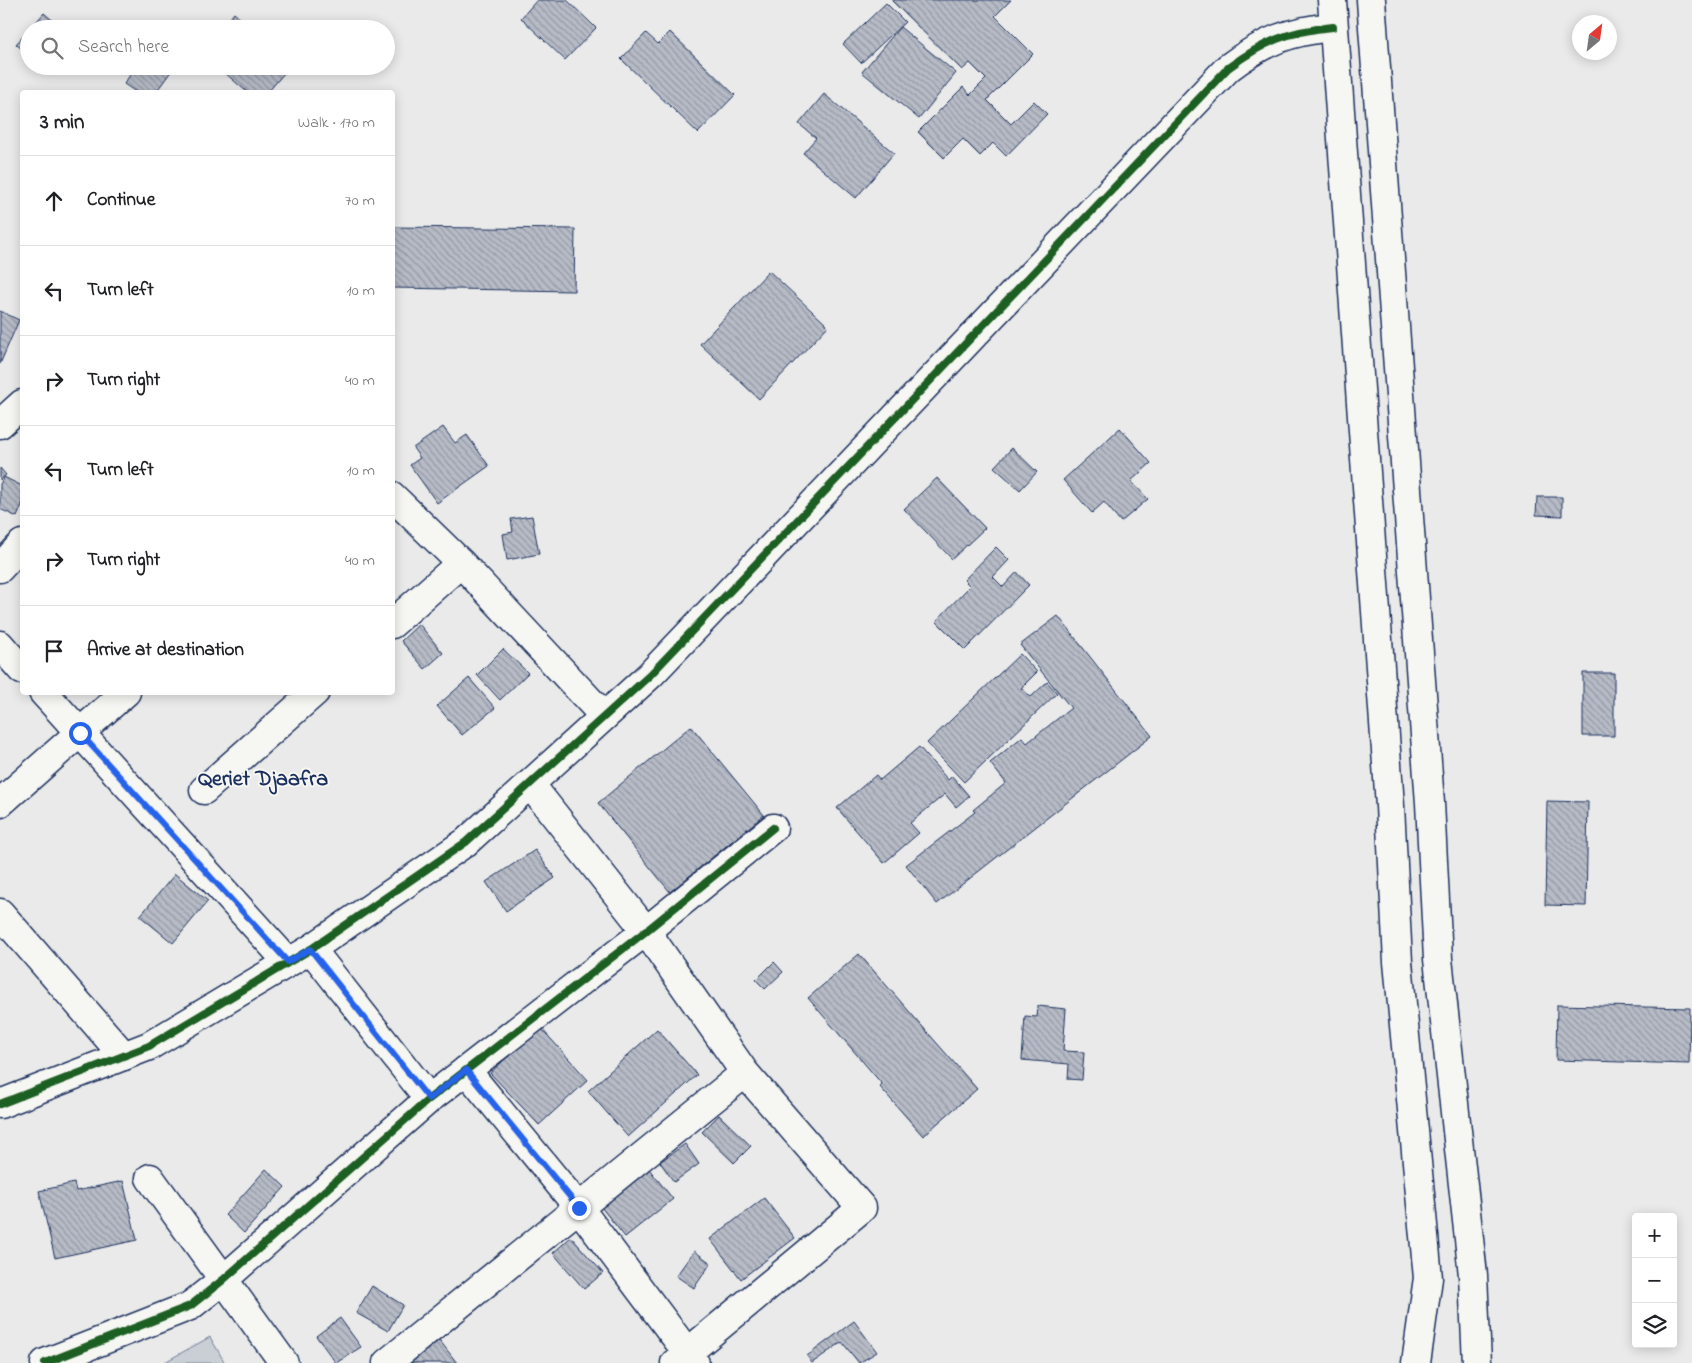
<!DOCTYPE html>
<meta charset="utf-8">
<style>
body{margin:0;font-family:"Indie Flower",sans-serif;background:#f2f2f2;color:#202124}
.controls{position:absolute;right:15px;bottom:15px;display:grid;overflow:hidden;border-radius:5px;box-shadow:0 2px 12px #0003}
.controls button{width:45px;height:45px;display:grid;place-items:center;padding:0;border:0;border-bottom:1px solid #e0e0e0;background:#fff;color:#202124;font:25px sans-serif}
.compass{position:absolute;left:1572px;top:15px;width:45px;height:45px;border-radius:50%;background:#fff;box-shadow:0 2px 12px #0003;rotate:29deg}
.stop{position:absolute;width:15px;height:15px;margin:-11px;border:4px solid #2563eb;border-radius:50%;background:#fff}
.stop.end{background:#2563eb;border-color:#fff;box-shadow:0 1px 5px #0008}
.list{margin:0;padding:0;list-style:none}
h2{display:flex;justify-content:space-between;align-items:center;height:65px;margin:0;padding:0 20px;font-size:21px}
h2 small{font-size:16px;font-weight:400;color:#757577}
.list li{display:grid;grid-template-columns:32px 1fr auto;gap:15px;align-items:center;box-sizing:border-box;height:90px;padding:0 20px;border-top:1px solid #e0e0e0}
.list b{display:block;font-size:19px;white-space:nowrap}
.list em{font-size:16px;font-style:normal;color:#757577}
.icon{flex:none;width:28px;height:28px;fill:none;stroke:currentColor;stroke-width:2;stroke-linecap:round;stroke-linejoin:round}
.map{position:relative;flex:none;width:1692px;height:1363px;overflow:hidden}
.search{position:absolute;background:#fff;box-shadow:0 2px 12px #0003;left:20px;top:20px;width:375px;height:55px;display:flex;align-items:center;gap:12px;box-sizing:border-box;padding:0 18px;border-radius:28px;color:#757577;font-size:19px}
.panel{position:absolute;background:#fff;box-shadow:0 2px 12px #0003;left:20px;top:90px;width:375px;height:605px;border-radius:5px}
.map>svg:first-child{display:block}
.pitch{fill:#caced5;stroke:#727e9a}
.building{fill:url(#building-back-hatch);stroke:#1b2f5e}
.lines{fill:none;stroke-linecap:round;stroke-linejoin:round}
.minor-casing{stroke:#1b2f5e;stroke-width:31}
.tertiary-casing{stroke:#1b2f5e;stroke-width:31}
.primary-casing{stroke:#1b2f5e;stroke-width:31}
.minor{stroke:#f6f6f2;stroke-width:28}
.tertiary{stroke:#f6f6f2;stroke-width:28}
.primary{stroke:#f6f6f2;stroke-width:28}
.cycleway-casing{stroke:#f6f6f2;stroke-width:11}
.cycleway{stroke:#1b5e20;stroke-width:8}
.route{stroke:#2563eb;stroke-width:6}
.labels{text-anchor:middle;stroke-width:4;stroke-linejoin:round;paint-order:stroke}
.quarter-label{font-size:22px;font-weight:bold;fill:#1b2f5e;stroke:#f6f6f2}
</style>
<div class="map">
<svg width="1692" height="1363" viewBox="0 0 1692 1363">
<defs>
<pattern id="building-back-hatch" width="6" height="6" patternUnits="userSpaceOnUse" patternTransform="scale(1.25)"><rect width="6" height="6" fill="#b6bbc6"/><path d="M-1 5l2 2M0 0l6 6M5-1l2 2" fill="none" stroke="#9398a4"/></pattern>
</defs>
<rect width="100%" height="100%" fill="#e9eae9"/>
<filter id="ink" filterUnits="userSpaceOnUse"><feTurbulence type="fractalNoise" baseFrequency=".02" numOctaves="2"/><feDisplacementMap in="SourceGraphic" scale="10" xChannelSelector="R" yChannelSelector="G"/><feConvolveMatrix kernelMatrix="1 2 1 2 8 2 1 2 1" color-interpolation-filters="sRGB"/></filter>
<g filter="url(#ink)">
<!-- pitch -->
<path class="pitch" d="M210,1337L225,1363H163Z"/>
<!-- building -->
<path class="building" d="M537,0H567L596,28L565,60L521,18Z
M891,0H1011L995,16L1033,54L987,100L1011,124L1034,101L1047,114L1006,156L993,143L980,156L963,139L944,158L918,132L963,87L970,95L986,79L970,63L962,70Z
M886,3L905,22L861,63L843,44Z
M44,13L60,27L58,29H30Z
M234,13L252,29H221Z
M900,27L956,73L919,119L862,72Z
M29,30V55L16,44Z
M670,32L735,95L698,133L621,59L646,33L658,44Z
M136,66H167L172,70L156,92H136L124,84Z
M217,66H290L268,92H247Z
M824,94L894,153L856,198L803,153L816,138L799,124Z
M392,227L575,229L574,291L392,288Z
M769,271L828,326L759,399L700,344Z
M0,311L19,320L0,364Z
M443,427L455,443L467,435L489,466L437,503L410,465L420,458L413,448Z
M1120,428L1151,463L1131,481L1148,499L1121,522L1104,502L1092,513L1063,480Z
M1012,448L1037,472L1020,490L994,467Z
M0,468L6,475L0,480Z
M4,477L22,486V505L17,517L0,509V484Z
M937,478L985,528L952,559L904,509Z
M1537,497H1562V516L1536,515Z
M532,516L539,554L507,560L503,534L513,532L511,519Z
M996,547L1009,560L993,577L1003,587L1017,572L1029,585L965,650L936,621L970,586L964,580Z
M1058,616L1152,736L937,904L906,865L975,812L973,810L1006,783L990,763L1022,737L1027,743L1071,708L1020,645Z
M419,624L443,653L425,669L401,641Z
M503,649L528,673L500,700L477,675Z
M1020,654L1037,672L1021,688L1031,697L1047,682L1057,693L964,782L927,743Z
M1583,673H1614V736H1583Z
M469,678L495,708L462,735L437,706Z
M691,726L764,815L670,892L598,803Z
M919,747L948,780L952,776L969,796L956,807L945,794L910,823L919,833L884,863L837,808L876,775L880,780Z
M1547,801L1588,802L1586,906L1545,905Z
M535,850L555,878L506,911L486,882Z
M175,874L208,901L173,943L140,916Z
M859,954L977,1089L923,1136L880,1087L882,1084L808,998Z
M774,962L783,972L765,989L756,980Z
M1557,1005L1690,1008L1689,1064L1556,1060Z
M1038,1006L1066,1009L1063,1051L1084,1052L1082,1080L1068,1079L1069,1064L1022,1060L1025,1016L1037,1017Z
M540,1027L588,1080L539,1125L490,1073Z
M657,1029L697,1075L628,1137L588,1091Z
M719,1115L751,1146L734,1163L702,1132Z
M685,1144L699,1164L674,1182L660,1162Z
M266,1169L285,1187L244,1233L225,1215Z
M649,1169L673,1199L625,1237L601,1207Z
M123,1181L137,1240L55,1258L39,1191L74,1183L76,1191Z
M764,1198L795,1238L741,1279L710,1239Z
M571,1237L603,1273L584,1289L553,1253Z
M694,1251L711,1263L694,1288L676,1276Z
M372,1286L403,1305L388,1331L356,1313Z
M340,1318L361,1347L336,1363L316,1336Z
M854,1321L877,1352L859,1363L842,1342L812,1363L807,1356Z
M437,1337L457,1363H405Z"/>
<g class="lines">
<!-- minor casing -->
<g class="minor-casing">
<path id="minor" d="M0,424L22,404
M392,496L461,563L604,716
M0,568L22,544
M392,624L461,563
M0,645L22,670
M43,692L288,962
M530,784L646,931L745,1073L862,1208L675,1363
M204,790L315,692
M0,803L126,692
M0,913L124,1056
M311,949L429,1099
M466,1070L579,1208L695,1363
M150,1178L284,1363
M45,1363L190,1306L223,1280L429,1099L646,931L773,828
M387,1363L745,1073"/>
</g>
<!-- tertiary casing -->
<g class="tertiary-casing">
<path id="tertiary" d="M0,1104L149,1046L311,949L466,842L650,675L1228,68C1264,41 1289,31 1333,27"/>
</g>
<!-- primary casing -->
<g class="primary-casing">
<path id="primary" d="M1332,0L1390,806L1398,962L1428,1278L1416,1363
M1371,0L1430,803L1438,959L1473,1275L1477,1363"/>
</g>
<!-- minor -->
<use href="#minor" class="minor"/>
<!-- tertiary -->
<use href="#tertiary" class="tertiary"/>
<!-- primary -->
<use href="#primary" class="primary"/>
<!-- cycleway casing -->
<g class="cycleway-casing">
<path id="cycleway" d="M0,1104L149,1046L311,949L466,842L650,675L1228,68C1264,41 1289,31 1333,27
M45,1363L190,1306L223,1280L429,1099L646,931L773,828"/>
</g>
<!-- cycleway -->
<use href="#cycleway" class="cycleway"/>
</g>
</g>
<g class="lines" filter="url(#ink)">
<!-- route -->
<path class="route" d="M80,733L288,962L310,949L429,1099L466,1070L579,1208"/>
</g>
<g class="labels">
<!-- quarter labels -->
<g class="quarter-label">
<text x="263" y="785">Qeriet Djaafra</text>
</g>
</g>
</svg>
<div class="controls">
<button>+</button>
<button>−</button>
<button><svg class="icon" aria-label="layers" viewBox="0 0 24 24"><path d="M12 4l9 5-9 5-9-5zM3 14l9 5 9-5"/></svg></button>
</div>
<svg class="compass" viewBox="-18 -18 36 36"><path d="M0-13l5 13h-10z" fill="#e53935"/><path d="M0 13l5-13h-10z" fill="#757577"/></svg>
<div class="stop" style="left:80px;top:733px"></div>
<div class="stop end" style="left:579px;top:1208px"></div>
<div class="search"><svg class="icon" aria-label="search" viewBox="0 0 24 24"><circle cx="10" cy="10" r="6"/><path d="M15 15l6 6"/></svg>Search here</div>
<section class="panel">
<h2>3 min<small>Walk · 170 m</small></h2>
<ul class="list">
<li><svg class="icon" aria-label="ahead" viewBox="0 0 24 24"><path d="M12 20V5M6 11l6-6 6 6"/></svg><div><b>Continue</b></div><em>70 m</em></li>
<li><svg class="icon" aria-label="left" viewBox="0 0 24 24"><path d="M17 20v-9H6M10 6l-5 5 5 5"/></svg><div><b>Turn left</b></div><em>10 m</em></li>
<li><svg class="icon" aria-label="right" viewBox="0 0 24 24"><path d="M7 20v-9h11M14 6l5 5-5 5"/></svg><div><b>Turn right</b></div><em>40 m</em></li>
<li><svg class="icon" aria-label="left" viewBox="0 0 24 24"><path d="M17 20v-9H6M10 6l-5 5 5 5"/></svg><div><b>Turn left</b></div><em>10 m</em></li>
<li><svg class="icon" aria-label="right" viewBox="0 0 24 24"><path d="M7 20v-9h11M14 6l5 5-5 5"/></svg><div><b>Turn right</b></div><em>40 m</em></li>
<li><svg class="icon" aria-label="arrive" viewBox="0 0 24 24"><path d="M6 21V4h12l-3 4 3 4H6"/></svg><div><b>Arrive at destination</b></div></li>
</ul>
</section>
</div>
